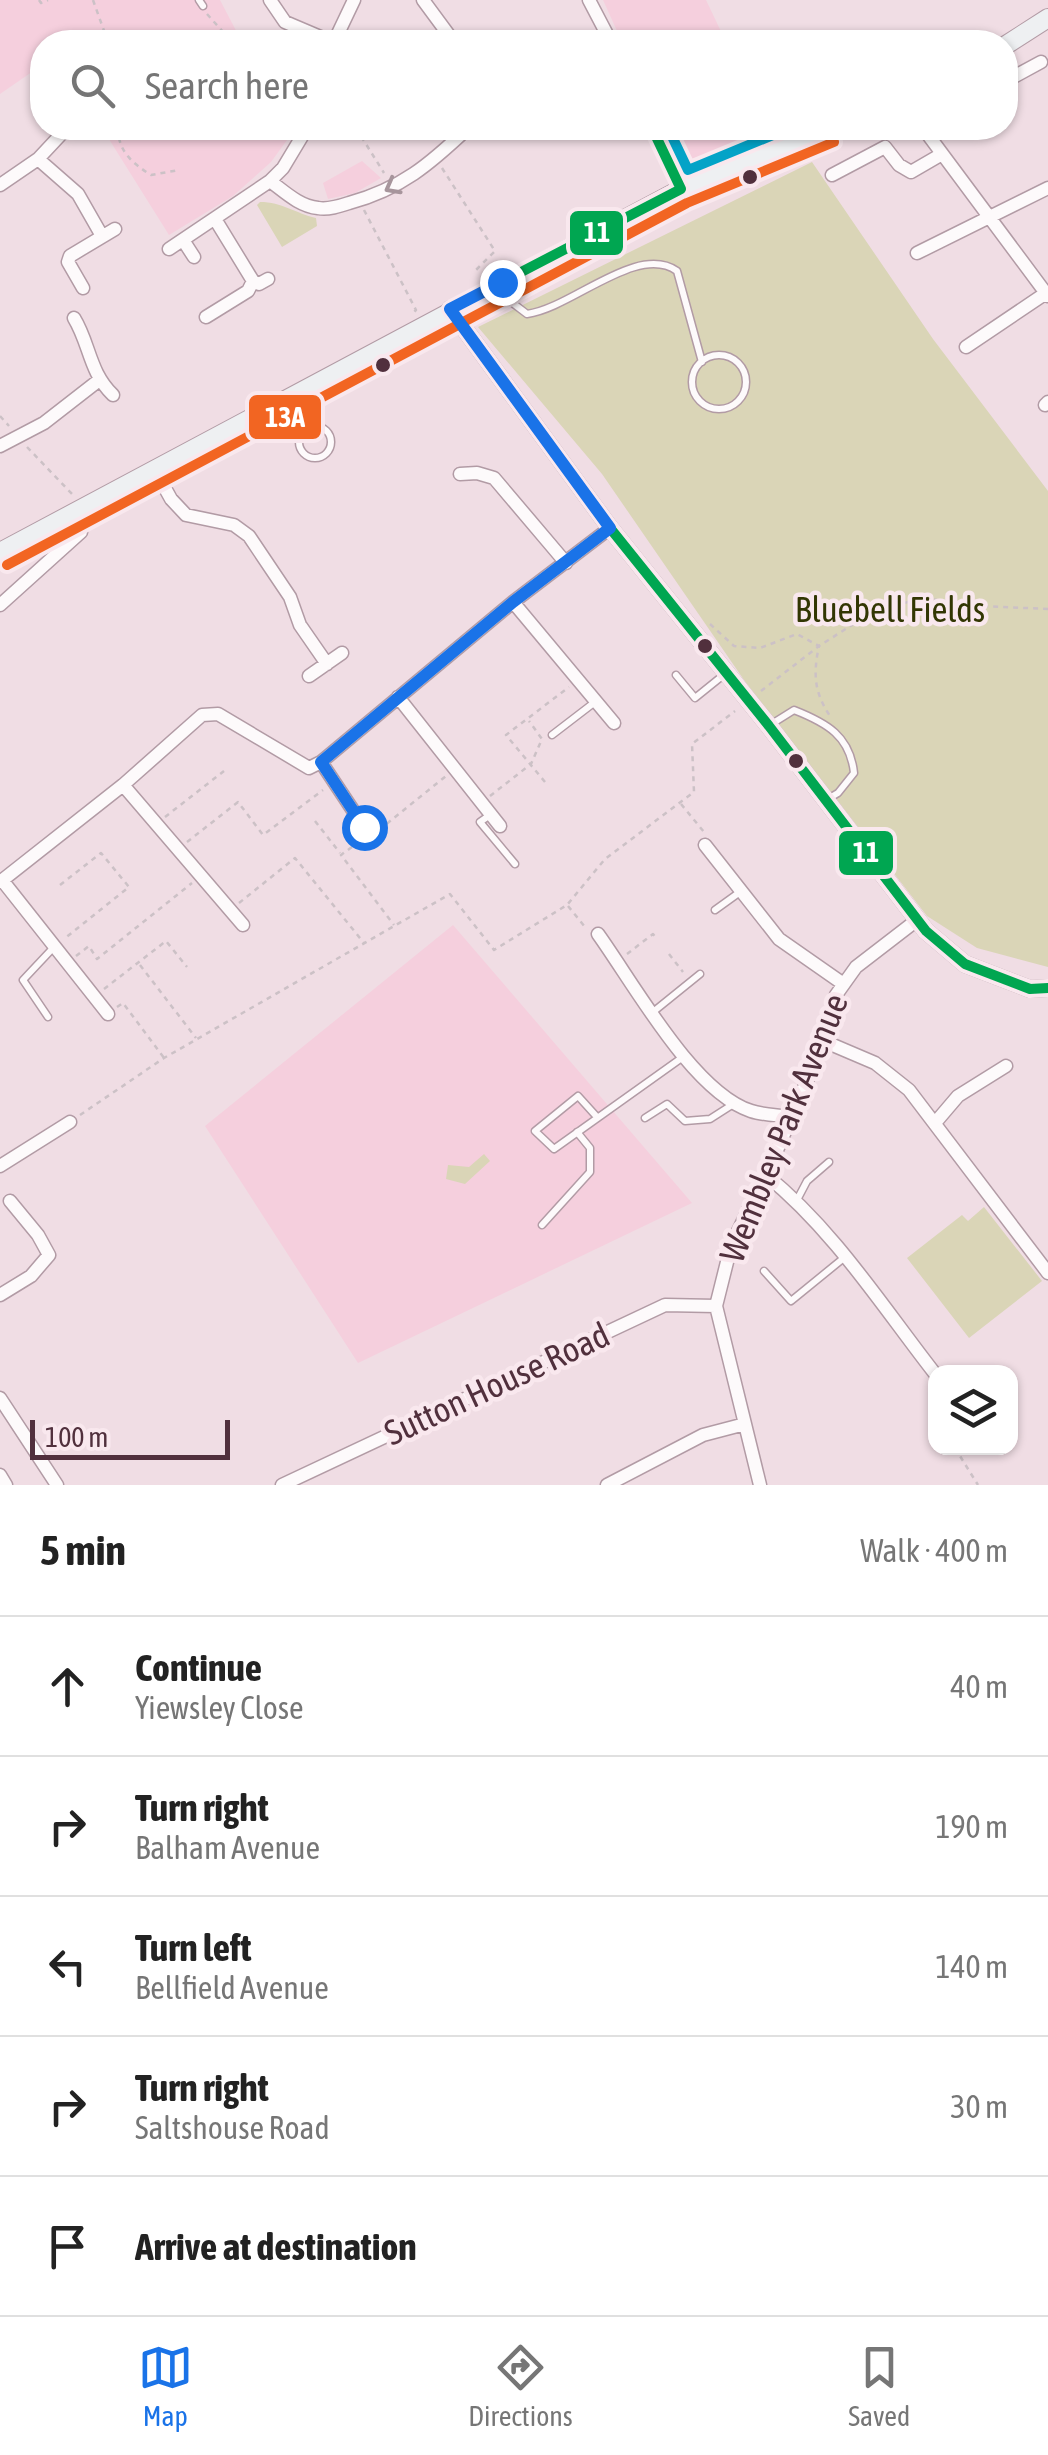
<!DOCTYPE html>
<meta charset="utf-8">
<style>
body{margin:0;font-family:"Asap Condensed",sans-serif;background:#f6f6f6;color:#222}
.controls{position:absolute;right:30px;bottom:30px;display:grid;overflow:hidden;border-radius:20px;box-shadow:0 2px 8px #0004}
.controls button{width:90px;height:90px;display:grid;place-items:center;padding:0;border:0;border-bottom:2px solid #e0e0e0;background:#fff;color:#222;font:50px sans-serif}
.scale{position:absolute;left:30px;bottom:25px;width:200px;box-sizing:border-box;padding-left:10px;border:5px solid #51303d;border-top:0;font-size:28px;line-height:35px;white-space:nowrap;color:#51303d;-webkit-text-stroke:8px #f9e8ee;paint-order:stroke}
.stop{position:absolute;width:30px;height:30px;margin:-22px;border:8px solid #1a73e8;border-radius:50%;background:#fff}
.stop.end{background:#1a73e8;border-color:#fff;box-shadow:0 2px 10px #0008}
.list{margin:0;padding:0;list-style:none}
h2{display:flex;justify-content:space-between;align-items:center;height:130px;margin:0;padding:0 40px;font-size:42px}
h2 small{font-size:32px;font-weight:400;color:#767676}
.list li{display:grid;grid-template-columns:65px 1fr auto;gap:30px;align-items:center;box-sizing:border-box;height:140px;padding:0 40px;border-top:2px solid #e0e0e0}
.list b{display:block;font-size:38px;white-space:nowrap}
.list p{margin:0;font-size:32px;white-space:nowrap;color:#767676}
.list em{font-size:32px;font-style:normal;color:#767676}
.icon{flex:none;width:55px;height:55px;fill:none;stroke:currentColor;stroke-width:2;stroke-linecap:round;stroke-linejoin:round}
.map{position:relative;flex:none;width:1048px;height:1485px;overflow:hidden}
.search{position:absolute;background:#fff;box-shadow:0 2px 8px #0004;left:30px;right:30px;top:30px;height:110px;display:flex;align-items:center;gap:25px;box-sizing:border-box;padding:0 35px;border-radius:40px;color:#767676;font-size:38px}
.sheet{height:830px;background:#fff}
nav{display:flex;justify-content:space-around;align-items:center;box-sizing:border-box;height:140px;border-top:2px solid #e0e0e0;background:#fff;font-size:28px;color:#767676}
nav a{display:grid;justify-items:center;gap:5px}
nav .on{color:#1a73e8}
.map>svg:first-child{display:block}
.built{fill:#f5cfdd}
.green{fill:#dad5b7}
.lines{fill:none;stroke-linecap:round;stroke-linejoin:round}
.service-casing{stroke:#b29ba5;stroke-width:9}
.minor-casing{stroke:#b29ba5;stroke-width:15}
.tertiary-casing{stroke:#b29ba5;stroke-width:18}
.secondary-casing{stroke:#b29ba5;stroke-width:20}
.path{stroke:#ccc1c6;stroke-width:2.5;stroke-dasharray:5 5;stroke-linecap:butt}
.service{stroke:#fdfafb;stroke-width:6}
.minor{stroke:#fdfafb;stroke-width:12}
.tertiary{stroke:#fdfafb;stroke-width:15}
.secondary{stroke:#eef0f2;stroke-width:18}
.bus-1-casing{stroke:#f9e8ee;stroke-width:18}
.bus-2-casing{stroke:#f9e8ee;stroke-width:18}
.bus-3-casing{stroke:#f9e8ee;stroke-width:18}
.bus-1{stroke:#00a651;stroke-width:10}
.bus-2{stroke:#f26522;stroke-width:10}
.bus-3{stroke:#04a3c7;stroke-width:10}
.oneway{stroke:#a7959c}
.route{stroke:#1a73e8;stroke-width:12}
.bus-dot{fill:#51303d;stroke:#f9e8ee;stroke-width:4}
.labels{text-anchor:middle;stroke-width:9;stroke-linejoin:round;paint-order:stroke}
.park-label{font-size:35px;fill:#323603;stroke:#f9e8ee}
.street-label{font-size:35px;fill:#51303d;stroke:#f9e8ee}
.line-badge{stroke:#f9e8ee;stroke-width:4}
.badge-label{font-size:28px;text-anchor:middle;font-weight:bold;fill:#fff}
</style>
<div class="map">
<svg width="1048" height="1485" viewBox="0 0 1048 1485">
<rect width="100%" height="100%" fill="#f0dde4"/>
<!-- built -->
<path class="built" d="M0,0H220L242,42H42V65L0,94Z
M603,0H706L726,42H622Z
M102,128H286L290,136L271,162L233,196L169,235Z
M661,128H766L773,143L684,179Z
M362,161L381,178L355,193L328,199L323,183Z
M453,925L692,1203L358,1363L205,1126Z"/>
<!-- green -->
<path class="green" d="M812,162L933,339L1048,491V967L977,948L927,916L744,680L602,474L478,327Z
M260,202C282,202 295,213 316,218L317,226L282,247L257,205Z
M484,1154L490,1161L465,1184L446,1179L448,1165L469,1167Z
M984,1207L1042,1281L969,1338L907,1258L962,1215L968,1221Z"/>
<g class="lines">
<!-- service casing -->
<g class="service-casing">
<path id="service" d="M199,0L203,6
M504,288L510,301L527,314C572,308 637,243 677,271L702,362
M692 382a27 27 0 1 1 54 0a27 27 0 1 1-54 0Z
M274,406L299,436
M299 442a16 16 0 1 1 32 0a16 16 0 1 1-32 0Z
M676,675L695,698L726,673
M770,725L794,710C827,723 850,736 854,773L838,793L826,800
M552,735L595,702
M490,815L480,822L515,864
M715,910L740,892
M653,1012L700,974
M48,1017L23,980L54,947
M597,1117L578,1096L535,1131L554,1149L683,1057
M645,1118L667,1104L685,1121L710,1119L735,1103
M797,1200L807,1181L829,1162
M542,1225L590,1172V1148L577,1132
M764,1271L791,1301L845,1257"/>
</g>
<!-- minor casing -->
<g class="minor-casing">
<path id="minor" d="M270,0L285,22L332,42
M423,0L454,42
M589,0L611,42
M334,42L354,0
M1006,81L1041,62
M652,128L681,189
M923,128L1048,296
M38,159L67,128
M832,175L885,147L899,165L911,172L942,154
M270,181C285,192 299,206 318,208C328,210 340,206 349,203C401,189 430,164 468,128
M0,185L38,159L78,194L102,236
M183,240L194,257
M169,249L270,181L283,168L307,128
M917,253L1048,188
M253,281L259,284L268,279
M83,288L68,262L70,256L115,229
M206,317L248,291L253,281L215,219
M74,318C90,344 89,372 113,395
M966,347L1046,293
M1045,405L1048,402
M0,446L44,423L98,381
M155,470L171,499L186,515L234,525L249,536L290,597L300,625L327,664
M460,474L477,473L494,478L566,563
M513,602L614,723
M0,605L81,532
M309,676L342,653
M398,697L500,826
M321,762L364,827
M123,785L243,925
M705,845L779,939L842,983
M2,880L108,1014
M0,882L123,785L202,715L218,714L309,768L321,762L513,602L610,528
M598,934C634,984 693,1092 751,1111C763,1115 778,1115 790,1117
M821,1040L875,1063L909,1090L1048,1273
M935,1123L958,1096L1006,1066
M0,1166L70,1122
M766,1175C834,1230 882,1306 936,1375
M0,1295L31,1276L49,1255L38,1235L10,1201
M0,1398L57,1485
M0,1475L6,1485
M282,1485L665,1305L716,1306
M607,1485L703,1435L745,1424
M760,1485L716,1306L731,1246L777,1150L813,1067L836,995L856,967L917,920"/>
</g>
<!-- tertiary casing -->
<g class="tertiary-casing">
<path id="tertiary" d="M450,309L610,528L769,726L926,931L965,964L1030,989L1048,988"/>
</g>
<!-- secondary casing -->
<g class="secondary-casing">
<path id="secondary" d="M1006,45L1048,18
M0,552L681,189L828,128"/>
</g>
<!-- path -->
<path class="path" d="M39,0L41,3L48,0
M93,0L108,42
M207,14L232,42
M209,42L213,36
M118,128C118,151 132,163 151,175L179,170
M356,128L384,173
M442,168L495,251L475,271
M364,210L416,310L413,313
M0,416L9,426
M27,447L72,494
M710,624L734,646L760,648L797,634L819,646C813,674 814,692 830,716
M761,691L819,646L874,611L923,598L980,606L1048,609
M545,782L506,735L569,687
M490,796L531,764L542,739L529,721
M681,804L704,832
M165,817L224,771
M315,821L340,853
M379,830L446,776
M360,841L341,855L394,925
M187,842L238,802L263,835L323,790
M60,885L101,853L129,887L64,939
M239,903L295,858L364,943
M568,906L585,927
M627,954L653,934L657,939
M669,954L683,972
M76,956L89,946L97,959L192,883
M140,965L196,1038
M104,989L166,941L187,967
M117,1007L123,1003L164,1058
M80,1115L164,1058L450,894L494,950L567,905L605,859L694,792L692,744L735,711
M955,1448L978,1485"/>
<!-- service -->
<use href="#service" class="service"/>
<!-- minor -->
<use href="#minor" class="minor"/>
<!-- tertiary -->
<use href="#tertiary" class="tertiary"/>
<!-- secondary -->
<use href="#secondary" class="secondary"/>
<!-- bus-1 casing -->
<g class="bus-1-casing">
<path id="bus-1" d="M652,128L681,189L450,309L610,528L769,726L926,931L965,964L1030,989L1048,988"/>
</g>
<!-- bus-2 casing -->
<g class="bus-2-casing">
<path id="bus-2" d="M7,565L687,203L834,142"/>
</g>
<!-- bus-3 casing -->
<g class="bus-3-casing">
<path id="bus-3" d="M668,128L688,170L790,128"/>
</g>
<!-- bus-1 -->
<use href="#bus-1" class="bus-1"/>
<!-- bus-2 -->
<use href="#bus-2" class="bus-2"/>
<!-- bus-3 -->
<use href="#bus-3" class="bus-3"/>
</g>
<!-- one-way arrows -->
<defs><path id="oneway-chevron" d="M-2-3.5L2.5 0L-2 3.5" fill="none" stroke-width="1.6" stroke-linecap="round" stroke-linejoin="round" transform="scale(2.5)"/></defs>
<use class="oneway" href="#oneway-chevron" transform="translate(392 187) rotate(151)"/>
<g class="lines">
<!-- route -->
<path class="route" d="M364,827L321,762L513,602L610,528L450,309L502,282"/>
</g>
<!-- markers -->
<g class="bus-dot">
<circle cx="750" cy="177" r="9"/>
<circle cx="383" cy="365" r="9"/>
<circle cx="705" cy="646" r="9"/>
<circle cx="796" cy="761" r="9"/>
</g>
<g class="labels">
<!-- park labels -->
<g class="park-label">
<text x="890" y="622">Bluebell Fields</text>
</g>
<!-- street labels -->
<g class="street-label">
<text transform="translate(784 1128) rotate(-68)" y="12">Wembley Park Avenue</text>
<text transform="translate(497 1384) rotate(-25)" y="12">Sutton House Road</text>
</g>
</g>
<g class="line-badge">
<rect x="568" y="209" width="57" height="48" rx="10" fill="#00a651"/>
<rect x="247" y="393" width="76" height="48" rx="10" fill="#f26522"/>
<rect x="837" y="829" width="58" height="48" rx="10" fill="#00a651"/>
</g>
<g class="badge-label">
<text x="597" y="242">11</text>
<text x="285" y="427">13A</text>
<text x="866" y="862">11</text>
</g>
</svg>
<div class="controls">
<button><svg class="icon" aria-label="layers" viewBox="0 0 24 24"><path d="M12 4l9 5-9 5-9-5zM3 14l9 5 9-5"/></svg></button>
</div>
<div class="scale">100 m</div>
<div class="stop" style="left:364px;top:827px"></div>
<div class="stop end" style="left:502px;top:282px"></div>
<div class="search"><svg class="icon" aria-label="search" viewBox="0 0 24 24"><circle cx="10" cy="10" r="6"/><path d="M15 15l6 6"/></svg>Search here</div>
</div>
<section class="sheet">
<h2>5 min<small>Walk · 400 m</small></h2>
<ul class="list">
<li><svg class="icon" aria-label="ahead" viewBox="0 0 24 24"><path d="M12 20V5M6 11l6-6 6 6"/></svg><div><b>Continue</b><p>Yiewsley Close</p></div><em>40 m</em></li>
<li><svg class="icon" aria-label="right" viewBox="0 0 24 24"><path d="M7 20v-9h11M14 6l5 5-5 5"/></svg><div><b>Turn right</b><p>Balham Avenue</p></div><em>190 m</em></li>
<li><svg class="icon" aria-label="left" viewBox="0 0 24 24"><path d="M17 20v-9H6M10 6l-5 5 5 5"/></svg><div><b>Turn left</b><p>Bellfield Avenue</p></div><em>140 m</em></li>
<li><svg class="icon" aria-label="right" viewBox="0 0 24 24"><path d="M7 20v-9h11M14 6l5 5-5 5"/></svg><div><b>Turn right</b><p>Saltshouse Road</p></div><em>30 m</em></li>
<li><svg class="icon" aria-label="arrive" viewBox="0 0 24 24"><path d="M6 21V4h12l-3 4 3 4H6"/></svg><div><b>Arrive at destination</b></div></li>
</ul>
</section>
<nav>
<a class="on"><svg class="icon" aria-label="map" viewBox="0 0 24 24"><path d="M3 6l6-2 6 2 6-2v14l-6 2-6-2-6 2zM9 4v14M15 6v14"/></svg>Map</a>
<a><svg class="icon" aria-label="directions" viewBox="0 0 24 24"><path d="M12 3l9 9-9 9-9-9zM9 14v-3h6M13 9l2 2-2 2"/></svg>Directions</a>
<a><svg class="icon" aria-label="saved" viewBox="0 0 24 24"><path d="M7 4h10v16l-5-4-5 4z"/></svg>Saved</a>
</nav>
